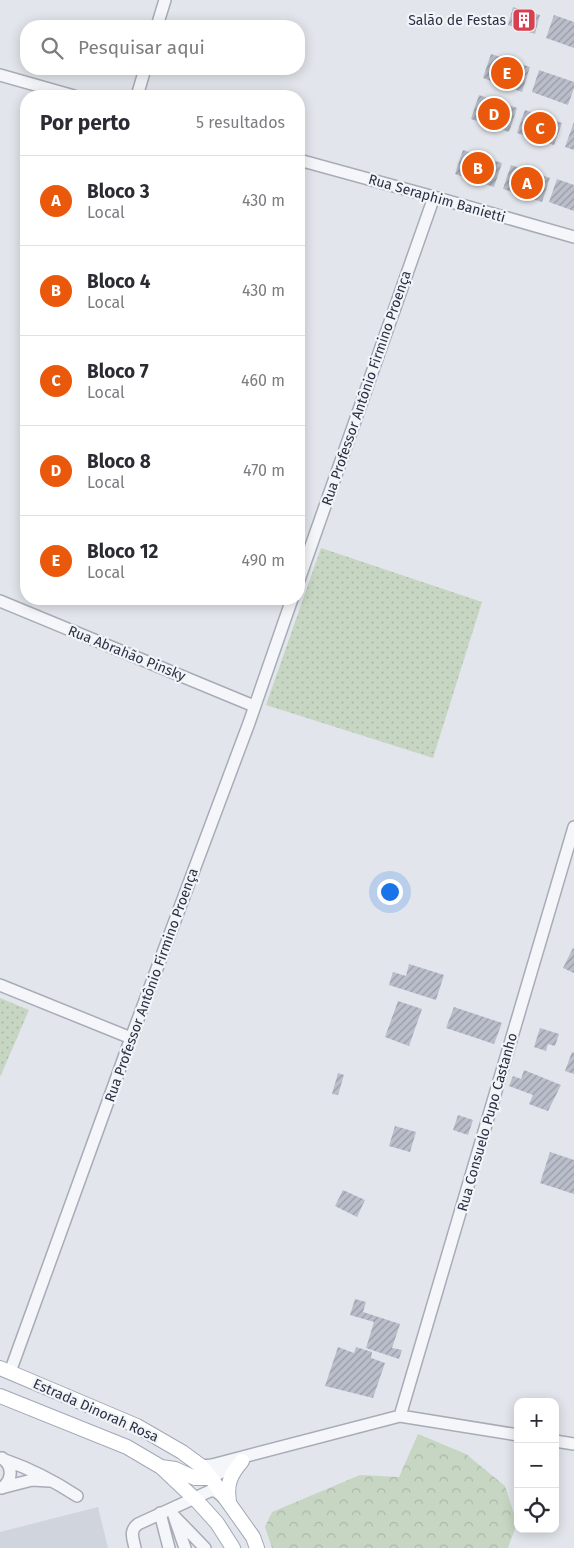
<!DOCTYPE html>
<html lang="pt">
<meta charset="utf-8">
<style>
body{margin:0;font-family:"Fira Sans",sans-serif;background:#f2f2f3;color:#2b2b33}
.controls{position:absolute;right:15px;bottom:15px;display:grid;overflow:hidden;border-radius:10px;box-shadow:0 2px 12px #0003}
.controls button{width:45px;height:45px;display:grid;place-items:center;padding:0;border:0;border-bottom:1px solid #e1e1e2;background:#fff;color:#2b2b33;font:25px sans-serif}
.you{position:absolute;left:389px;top:891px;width:18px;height:18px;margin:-12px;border:4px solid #fff;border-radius:50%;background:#1a73e8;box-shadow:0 0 0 8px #1a73e833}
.badge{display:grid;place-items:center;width:32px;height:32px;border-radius:50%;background:#ea580c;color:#fff;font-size:16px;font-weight:700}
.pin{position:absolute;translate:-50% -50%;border:2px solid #fff;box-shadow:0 1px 5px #0006}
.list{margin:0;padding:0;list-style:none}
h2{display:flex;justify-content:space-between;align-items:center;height:65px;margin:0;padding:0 20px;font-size:21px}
h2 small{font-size:16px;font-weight:400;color:#7c7c81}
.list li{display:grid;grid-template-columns:32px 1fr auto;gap:15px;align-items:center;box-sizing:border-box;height:90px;padding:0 20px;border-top:1px solid #e1e1e2}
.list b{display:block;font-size:19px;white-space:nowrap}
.list p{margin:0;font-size:16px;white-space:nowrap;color:#7c7c81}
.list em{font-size:16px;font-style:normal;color:#7c7c81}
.icon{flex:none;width:28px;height:28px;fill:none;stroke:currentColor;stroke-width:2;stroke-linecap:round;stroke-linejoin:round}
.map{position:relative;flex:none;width:574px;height:1548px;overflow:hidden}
.search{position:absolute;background:#fff;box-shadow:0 2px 12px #0003;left:20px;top:20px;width:285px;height:55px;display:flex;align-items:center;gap:12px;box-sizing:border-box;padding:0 18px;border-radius:20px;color:#7c7c81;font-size:19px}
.panel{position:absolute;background:#fff;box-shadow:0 2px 12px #0003;left:20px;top:90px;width:285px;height:515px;border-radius:20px}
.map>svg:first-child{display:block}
.built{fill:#d0d4dd}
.grass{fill:url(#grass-dots)}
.forest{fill:url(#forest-crowns)}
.building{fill:url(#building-hatch)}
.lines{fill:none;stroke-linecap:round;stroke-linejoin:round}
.minor-casing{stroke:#a7acb6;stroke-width:14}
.major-casing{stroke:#a1a9b8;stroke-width:16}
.minor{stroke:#f5f6f9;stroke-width:11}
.major{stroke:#fff;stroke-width:14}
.labels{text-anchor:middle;stroke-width:4.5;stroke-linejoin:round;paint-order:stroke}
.poi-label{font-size:14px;fill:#293245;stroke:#f2f4f8;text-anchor:end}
.street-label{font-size:14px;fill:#293245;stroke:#f2f4f8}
</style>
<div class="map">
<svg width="574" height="1548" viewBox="0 0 574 1548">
<defs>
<pattern id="grass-dots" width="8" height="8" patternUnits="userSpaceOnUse" patternTransform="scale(1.25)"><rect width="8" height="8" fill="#c7d6c3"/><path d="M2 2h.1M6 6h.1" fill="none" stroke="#abb8a9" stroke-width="1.8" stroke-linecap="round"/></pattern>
<pattern id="forest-crowns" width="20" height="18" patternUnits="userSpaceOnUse" patternTransform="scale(1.25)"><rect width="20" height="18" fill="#c7d6c3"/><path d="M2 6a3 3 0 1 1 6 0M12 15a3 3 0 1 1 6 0" fill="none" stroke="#abb8a9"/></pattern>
<pattern id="building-hatch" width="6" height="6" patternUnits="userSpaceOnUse" patternTransform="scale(1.25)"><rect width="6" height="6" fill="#b9beca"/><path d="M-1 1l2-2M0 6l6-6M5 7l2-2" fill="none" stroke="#969ba6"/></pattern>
</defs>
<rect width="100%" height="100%" fill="#e2e5eb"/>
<!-- built -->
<path class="built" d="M98,1507L108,1548H0V1532Z"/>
<!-- grass -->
<path class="grass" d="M321,548L482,602L433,758L266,705Z
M0,998L29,1010L0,1077Z"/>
<!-- forest -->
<path class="forest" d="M418,1434L466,1454L505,1486L517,1523L508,1548H272L265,1527L272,1512L360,1475L399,1477Z"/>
<!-- building -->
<path class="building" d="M513,7L540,15L535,34L508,25Z
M554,15L574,22V48L546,38Z
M491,54L530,67L522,92L483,78Z
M539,70L574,82V88L568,105L532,92Z
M479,95L517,108L509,132L471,119Z
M525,110L562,123L554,145L517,133Z
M574,122V150L565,147Z
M463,150L502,163L494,187L455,174Z
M511,165L550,178L542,202L503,189Z
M557,179L574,185V211L549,202Z
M573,948L574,949V973L563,968Z
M409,964L444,975L436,1000L389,985L393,972L406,976Z
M398,1001L422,1009L409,1046L385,1037Z
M454,1007L502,1023L494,1044L446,1028Z
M540,1028L559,1034L555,1046L548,1044L546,1051L534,1047Z
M572,1052L574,1053V1074L565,1071Z
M524,1070L561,1085L548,1111L529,1104L533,1095L509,1086L513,1076L521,1079Z
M338,1073L344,1075L338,1095L332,1094Z
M458,1115L473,1120L468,1135L453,1130Z
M395,1126L416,1132L410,1152L389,1146Z
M550,1152L574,1160V1194L540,1183Z
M343,1190L365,1200L357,1217L335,1206Z
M355,1299L366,1302L363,1312L400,1324L392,1348L402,1350L399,1359L366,1348L374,1322L350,1315Z
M338,1347L354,1353L356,1347L372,1352L371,1358L385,1363L373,1398L325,1386Z"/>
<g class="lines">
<!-- minor casing -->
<g class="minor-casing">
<path id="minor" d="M157,26L165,0
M0,75L74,96
M137,96L145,69
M299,160L434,197L574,237
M299,580L434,197
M0,601L254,706
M0,985L131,1038
M10,1372L131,1038L249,723L292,599
M400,1416L574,827
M555,1441L574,1444
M5,1460C31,1469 54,1481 77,1496
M201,1466L212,1465L400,1416L518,1435
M211,1478L236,1464
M1,1488L32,1480L49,1481
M2,1488C13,1479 13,1466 2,1458
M160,1513L169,1548
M174,1516L205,1548
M175,1519L185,1548
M135,1548C133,1538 129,1531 138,1524L210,1491H216L224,1498"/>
</g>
<!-- major casing -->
<g class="major-casing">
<path id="major" d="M0,1368L137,1426L182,1452L201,1466L211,1478L253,1537L257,1548
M0,1396L127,1447L161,1467L198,1502L217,1523L233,1548
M161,1467L175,1469L195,1478H211
M229,1501C226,1483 231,1474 242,1461"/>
</g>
<!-- minor -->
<use href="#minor" class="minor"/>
<!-- major -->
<use href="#major" class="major"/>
</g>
<!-- icons -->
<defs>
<g id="building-square" transform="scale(1.25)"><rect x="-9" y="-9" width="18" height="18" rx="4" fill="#d74050" stroke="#f2f4f8"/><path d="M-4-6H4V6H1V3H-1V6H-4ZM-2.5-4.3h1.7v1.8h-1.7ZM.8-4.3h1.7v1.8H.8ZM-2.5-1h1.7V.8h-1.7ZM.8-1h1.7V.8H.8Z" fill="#fff"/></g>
</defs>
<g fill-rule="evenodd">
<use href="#building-square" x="524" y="20"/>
</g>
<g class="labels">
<!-- poi labels -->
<g class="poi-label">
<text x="506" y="25">Salão de Festas</text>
</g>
<!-- street labels -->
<g class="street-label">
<text transform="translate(437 198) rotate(16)" y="5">Rua Seraphim Banietti</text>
<text transform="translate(366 388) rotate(-71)" y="5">Rua Professor Antônio Firmino Proença</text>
<text transform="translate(127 653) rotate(22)" y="5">Rua Abrahão Pinsky</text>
<text transform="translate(151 985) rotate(-70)" y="5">Rua Professor Antônio Firmino Proença</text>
<text transform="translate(487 1122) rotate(-74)" y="5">Rua Consuelo Pupo Castanho</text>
<text transform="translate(96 1410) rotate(24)" y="5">Estrada Dinorah Rosa</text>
</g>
</g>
</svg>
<div class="controls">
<button>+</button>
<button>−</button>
<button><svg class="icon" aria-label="locate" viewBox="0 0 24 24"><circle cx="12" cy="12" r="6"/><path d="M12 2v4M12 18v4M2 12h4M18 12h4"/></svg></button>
</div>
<div class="you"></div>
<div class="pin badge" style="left:527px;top:183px">A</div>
<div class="pin badge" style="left:478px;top:168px">B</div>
<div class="pin badge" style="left:540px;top:128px">C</div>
<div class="pin badge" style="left:494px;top:114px">D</div>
<div class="pin badge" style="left:507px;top:73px">E</div>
<div class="search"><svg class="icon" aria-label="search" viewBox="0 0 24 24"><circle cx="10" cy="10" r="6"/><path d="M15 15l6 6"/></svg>Pesquisar aqui</div>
<section class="panel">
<h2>Por perto<small>5 resultados</small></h2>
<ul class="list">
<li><span class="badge">A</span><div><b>Bloco 3</b><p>Local</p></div><em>430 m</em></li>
<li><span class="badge">B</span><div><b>Bloco 4</b><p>Local</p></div><em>430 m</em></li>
<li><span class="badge">C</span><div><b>Bloco 7</b><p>Local</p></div><em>460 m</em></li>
<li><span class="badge">D</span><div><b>Bloco 8</b><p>Local</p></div><em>470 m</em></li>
<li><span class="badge">E</span><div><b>Bloco 12</b><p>Local</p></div><em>490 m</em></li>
</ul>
</section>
</div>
